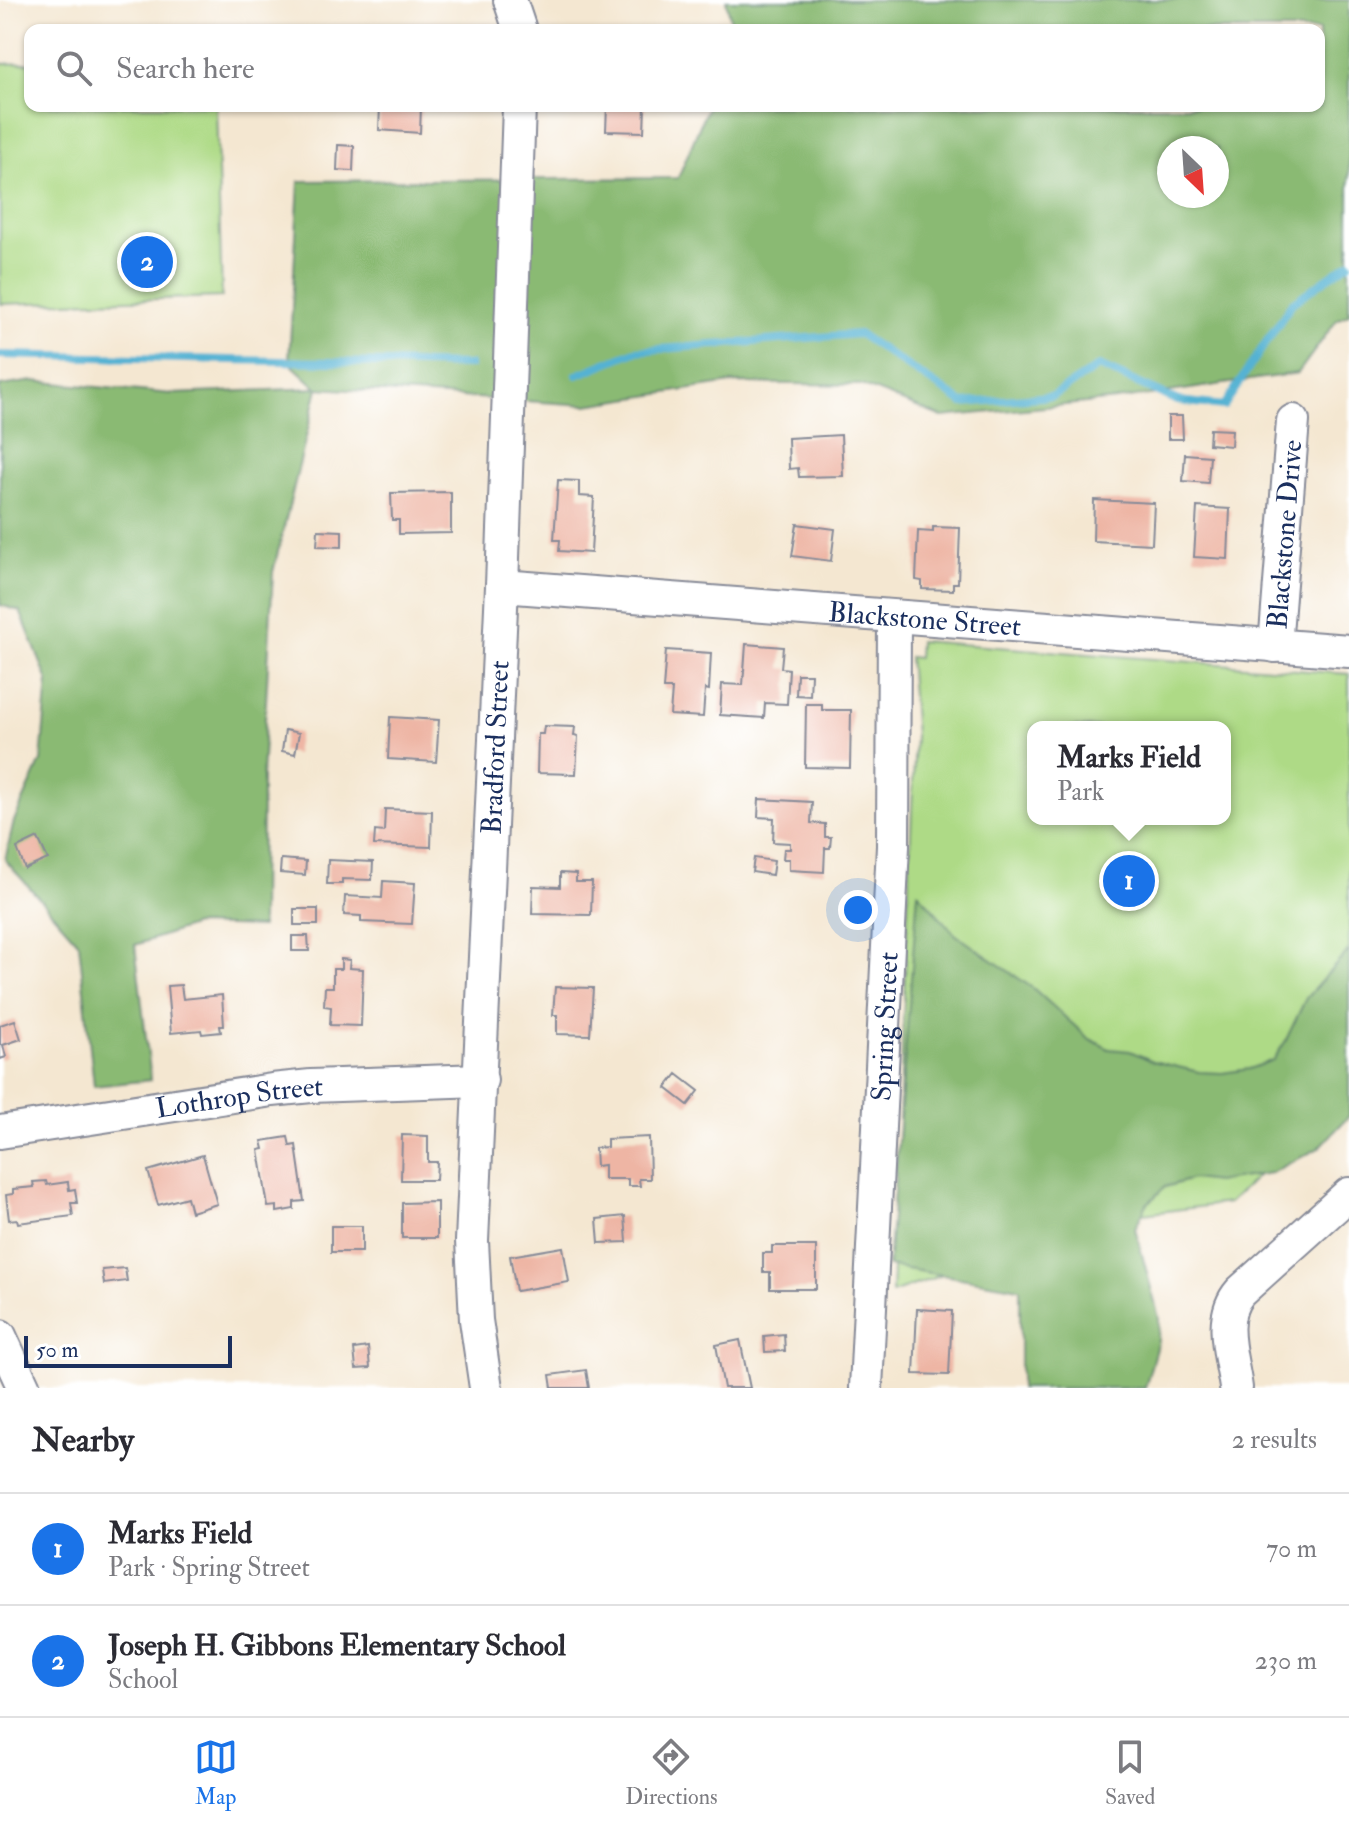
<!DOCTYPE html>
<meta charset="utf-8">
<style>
body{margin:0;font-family:"IM FELL Double Pica",serif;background:#f7f7f7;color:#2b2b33}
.compass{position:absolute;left:1157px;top:136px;width:72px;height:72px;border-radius:50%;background:#fff;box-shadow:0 2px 6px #0004;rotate:155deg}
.scale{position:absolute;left:24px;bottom:20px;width:208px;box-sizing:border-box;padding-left:8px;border:4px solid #1b2f5e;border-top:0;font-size:22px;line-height:28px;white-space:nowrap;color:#1b2f5e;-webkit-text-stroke:6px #fff;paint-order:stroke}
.you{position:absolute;left:858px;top:910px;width:28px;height:28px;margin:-20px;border:6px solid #fff;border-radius:50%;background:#1a73e8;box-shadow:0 0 0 12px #1a73e833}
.badge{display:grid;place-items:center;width:52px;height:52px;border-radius:50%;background:#1a73e8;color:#fff;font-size:26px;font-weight:700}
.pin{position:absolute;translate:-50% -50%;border:4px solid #fff;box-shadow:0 2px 8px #0006}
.popup{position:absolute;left:1027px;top:721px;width:204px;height:104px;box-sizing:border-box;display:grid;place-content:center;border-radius:16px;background:#fff;filter:drop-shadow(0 2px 6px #0005);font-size:26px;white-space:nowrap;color:#7c7c81}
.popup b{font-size:30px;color:#2b2b33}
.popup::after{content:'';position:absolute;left:50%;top:100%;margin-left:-16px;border:16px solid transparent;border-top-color:#fff}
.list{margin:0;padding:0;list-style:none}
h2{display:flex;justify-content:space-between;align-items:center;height:104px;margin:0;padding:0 32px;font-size:34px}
h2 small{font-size:26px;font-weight:400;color:#7c7c81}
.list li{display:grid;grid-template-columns:52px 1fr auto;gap:24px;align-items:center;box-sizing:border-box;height:112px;padding:0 32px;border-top:2px solid #e1e1e2}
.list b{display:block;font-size:30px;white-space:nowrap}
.list p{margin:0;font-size:26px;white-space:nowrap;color:#7c7c81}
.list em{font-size:26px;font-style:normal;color:#7c7c81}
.icon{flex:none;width:44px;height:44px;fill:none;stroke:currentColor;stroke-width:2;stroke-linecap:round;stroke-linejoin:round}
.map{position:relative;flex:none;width:1349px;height:1388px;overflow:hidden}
.search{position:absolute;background:#fff;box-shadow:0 2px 6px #0004;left:24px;right:24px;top:24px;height:88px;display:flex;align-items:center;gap:20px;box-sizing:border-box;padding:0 28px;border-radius:16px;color:#7c7c81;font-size:30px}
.sheet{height:328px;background:#fff}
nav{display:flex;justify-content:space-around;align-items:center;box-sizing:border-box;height:112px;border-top:2px solid #e1e1e2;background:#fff;font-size:22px;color:#7c7c81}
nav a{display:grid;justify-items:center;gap:4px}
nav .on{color:#1a73e8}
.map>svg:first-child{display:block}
.green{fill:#aeda86;stroke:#648472;stroke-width:2;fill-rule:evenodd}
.forest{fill:#8aba73;stroke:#527468;stroke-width:2;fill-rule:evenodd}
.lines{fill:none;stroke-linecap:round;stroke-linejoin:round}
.stream{stroke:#55b2d3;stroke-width:8}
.building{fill:#eeb5a4}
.minor-casing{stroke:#888b98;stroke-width:36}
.minor{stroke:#fff;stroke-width:32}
.labels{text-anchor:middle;stroke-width:7;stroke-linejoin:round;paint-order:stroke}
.street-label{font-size:28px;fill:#1b2f5e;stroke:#fff}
</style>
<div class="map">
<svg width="1349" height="1388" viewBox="0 0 1349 1388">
<rect width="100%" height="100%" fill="#fff"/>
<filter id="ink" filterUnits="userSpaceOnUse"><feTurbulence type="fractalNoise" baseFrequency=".0125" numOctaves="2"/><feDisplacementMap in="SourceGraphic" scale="16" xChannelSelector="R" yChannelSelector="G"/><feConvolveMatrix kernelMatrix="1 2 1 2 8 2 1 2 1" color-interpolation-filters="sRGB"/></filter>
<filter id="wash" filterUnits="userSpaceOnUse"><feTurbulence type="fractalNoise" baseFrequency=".006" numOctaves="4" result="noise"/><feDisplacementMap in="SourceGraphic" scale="32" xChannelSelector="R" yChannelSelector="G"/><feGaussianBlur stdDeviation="1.8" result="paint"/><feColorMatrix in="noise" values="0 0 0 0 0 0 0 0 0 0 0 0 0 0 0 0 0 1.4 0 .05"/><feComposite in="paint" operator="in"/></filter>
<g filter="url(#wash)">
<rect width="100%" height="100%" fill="#f4e7d1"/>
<!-- green -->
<path class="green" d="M30,63V106H216L222,297L0,304V64Z
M919,641L1349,674V1087L1229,1203L1128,1216L1027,1245L892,1293L915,735L909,657L918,658ZM1033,727H1225V819H1033Z"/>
<!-- forest -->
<path class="forest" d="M726,0H1349V314L1337,320L1298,373L1116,400L942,417L861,385L731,383L587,405L318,388L273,572L262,776L261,927L195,925L135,945L151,1080L94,1086L79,943L5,860L14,821L41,761L48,681L20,611L0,605V386L33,381L172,394L317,388L289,362L299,181L678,178L708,106H1319V30H733ZM1169,148H1217V196H1169Z
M918,892L955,934L1034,989L1088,1038L1109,1049L1130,1051L1153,1061L1199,1072L1222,1073L1249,1069L1273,1060L1285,1042L1306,998L1349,950V1116L1319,1148L1271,1173L1216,1182L1192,1179L1165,1187L1147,1204L1135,1228L1159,1318L1158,1341L1145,1388H1020V1288L888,1266Z"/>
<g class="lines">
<!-- stream -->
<path class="stream" d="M0,355L470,365
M577,375L635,351L859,334L963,403L1053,396L1099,366L1178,401L1224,406L1292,303L1349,263"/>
</g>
<g id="blocks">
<!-- building -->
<path class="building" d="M380,106H421L420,133L379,130Z
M607,106H645L644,132L606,131Z
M338,145L354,146L353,171L337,170Z
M1168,416H1182L1183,439H1168Z
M1210,429L1232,430L1231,446L1209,444Z
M841,435L843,476L799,477L798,468L789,469L788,438Z
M1185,454L1210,456L1208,483L1183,481Z
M558,480L579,481V496L594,497L591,553L559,551L560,540H554Z
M451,492V533L399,534V520H392L391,493Z
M1094,500L1154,503L1152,544L1093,541Z
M1197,507L1230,509L1228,559L1194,557Z
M797,524L835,529L831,561L792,556Z
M933,527L960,528L958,583H953V590L922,589V581L916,580L918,531L933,532Z
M318,530L342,531V547L317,546Z
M746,644L783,647L781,668L789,669L787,704L765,703L764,718L720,715L722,684L743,685Z
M666,650L711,653L709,690L705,689L703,717L670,715L672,689H663Z
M797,674H811L810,696L796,695Z
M806,704H822V710H851L850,768L805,767Z
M390,717L439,720L436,762L388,759Z
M544,726L575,727L574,735L578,736L576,774L537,773L538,734H543Z
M285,730L299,733L295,754L282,751Z
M759,799L812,802L811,823L825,824V837H831L830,848H825L824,872L789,870V859H783L784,849H790V843L773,842L774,818L758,817Z
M385,809L432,811L431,847L374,845L375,831L384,832Z
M38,838L48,859L25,869L17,848Z
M754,858L774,861L772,875L752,872Z
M281,859L306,861L305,875L280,873Z
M328,860L373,862L372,880L342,879V884H327Z
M560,873L576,874V882H592L591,915L532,914L533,886L560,887Z
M383,881L415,883L412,924L361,922V916L344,915L345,896L382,898Z
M294,909H318V925H294Z
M292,936H308L309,951H292Z
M341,959L350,960L349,968L363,969L361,1026L330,1025L331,1007L324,1006L325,987H333V969H341Z
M181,985L183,999L222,995L224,1026H220L221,1032L202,1034L201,1030L171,1033L167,986Z
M555,987L593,988L590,1035L557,1034V1015H553Z
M15,1020L21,1039L3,1045L6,1057L0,1059V1025Z
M677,1074L699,1091L688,1105L666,1088Z
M402,1135L428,1136V1162H437L436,1180H401Z
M288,1137L290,1146L296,1145L304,1201L294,1202V1209L277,1212V1206L268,1207L259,1150L264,1149L262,1141Z
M649,1137L650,1179H639L640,1186H628V1179H604V1165L596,1166L595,1148L607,1147V1139Z
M203,1155L217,1204L191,1212L187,1197L158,1205L148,1171Z
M46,1181L47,1185L68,1182L69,1190L75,1189L77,1203H71L73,1216L18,1223L17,1219L9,1220L6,1195L13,1194V1189L34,1187L33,1182Z
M437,1202V1238H402V1203Z
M625,1216L627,1242L599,1243L597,1219Z
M331,1226H362V1252H331Z
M772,1246H816V1289H770V1272H763V1253H772Z
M563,1247L569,1282L516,1291L510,1256Z
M125,1268L127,1281L104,1284L102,1270Z
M917,1309L952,1311L949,1375L914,1374Z
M784,1334L785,1351L765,1352L764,1336Z
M740,1340L750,1388H724L716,1345Z
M368,1347L370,1368L356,1369L354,1349Z
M586,1370L589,1388H552L550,1375Z"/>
</g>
</g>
<g filter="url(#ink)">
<use href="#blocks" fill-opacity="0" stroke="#888b98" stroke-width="2"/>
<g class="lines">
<!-- minor casing -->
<g class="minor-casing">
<g id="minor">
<path d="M510,0L520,30"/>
<path id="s1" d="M502,586L1349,651"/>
<path id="s2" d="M1275,646L1293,421"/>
<path id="s3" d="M0,1132L272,1090L311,1086L481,1080"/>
<path d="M0,1336L24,1388"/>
<path id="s4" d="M486,1388L476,1320L472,1241L502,586L519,106"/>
<path id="s5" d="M866,1388L893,846L894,617"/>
<path d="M1236,1388C1232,1357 1217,1318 1240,1292L1349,1194"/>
</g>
</g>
<!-- minor -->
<use href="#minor" class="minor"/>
</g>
</g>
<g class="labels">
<!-- street labels -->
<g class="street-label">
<text dy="10" stroke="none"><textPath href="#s2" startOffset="112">Blackstone Drive</textPath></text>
<text dy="10" stroke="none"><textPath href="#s1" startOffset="424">Blackstone Street</textPath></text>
<text dy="10" stroke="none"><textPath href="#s4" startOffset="642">Bradford Street</textPath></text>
<text dy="10" stroke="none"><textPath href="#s5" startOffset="362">Spring Street</textPath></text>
<text dy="10" stroke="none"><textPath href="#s3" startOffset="242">Lothrop Street</textPath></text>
</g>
</g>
</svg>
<svg class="compass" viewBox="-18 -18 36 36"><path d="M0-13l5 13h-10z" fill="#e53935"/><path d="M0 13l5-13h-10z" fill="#7c7c81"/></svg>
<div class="scale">50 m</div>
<div class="you"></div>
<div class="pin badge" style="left:1129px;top:881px">1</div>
<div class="popup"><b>Marks Field</b>Park</div>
<div class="pin badge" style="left:147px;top:262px">2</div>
<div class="search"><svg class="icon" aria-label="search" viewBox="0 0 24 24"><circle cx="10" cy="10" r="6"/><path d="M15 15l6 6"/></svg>Search here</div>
</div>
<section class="sheet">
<h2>Nearby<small>2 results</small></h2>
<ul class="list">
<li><span class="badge">1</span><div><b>Marks Field</b><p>Park · Spring Street</p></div><em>70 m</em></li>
<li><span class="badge">2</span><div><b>Joseph H. Gibbons Elementary School</b><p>School</p></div><em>230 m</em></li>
</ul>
</section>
<nav>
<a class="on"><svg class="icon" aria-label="map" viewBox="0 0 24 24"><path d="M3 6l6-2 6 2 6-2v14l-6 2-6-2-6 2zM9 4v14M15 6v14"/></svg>Map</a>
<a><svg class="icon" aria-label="directions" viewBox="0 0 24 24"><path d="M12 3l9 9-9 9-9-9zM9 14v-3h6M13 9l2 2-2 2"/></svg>Directions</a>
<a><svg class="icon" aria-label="saved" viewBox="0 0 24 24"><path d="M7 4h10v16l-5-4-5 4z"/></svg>Saved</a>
</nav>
